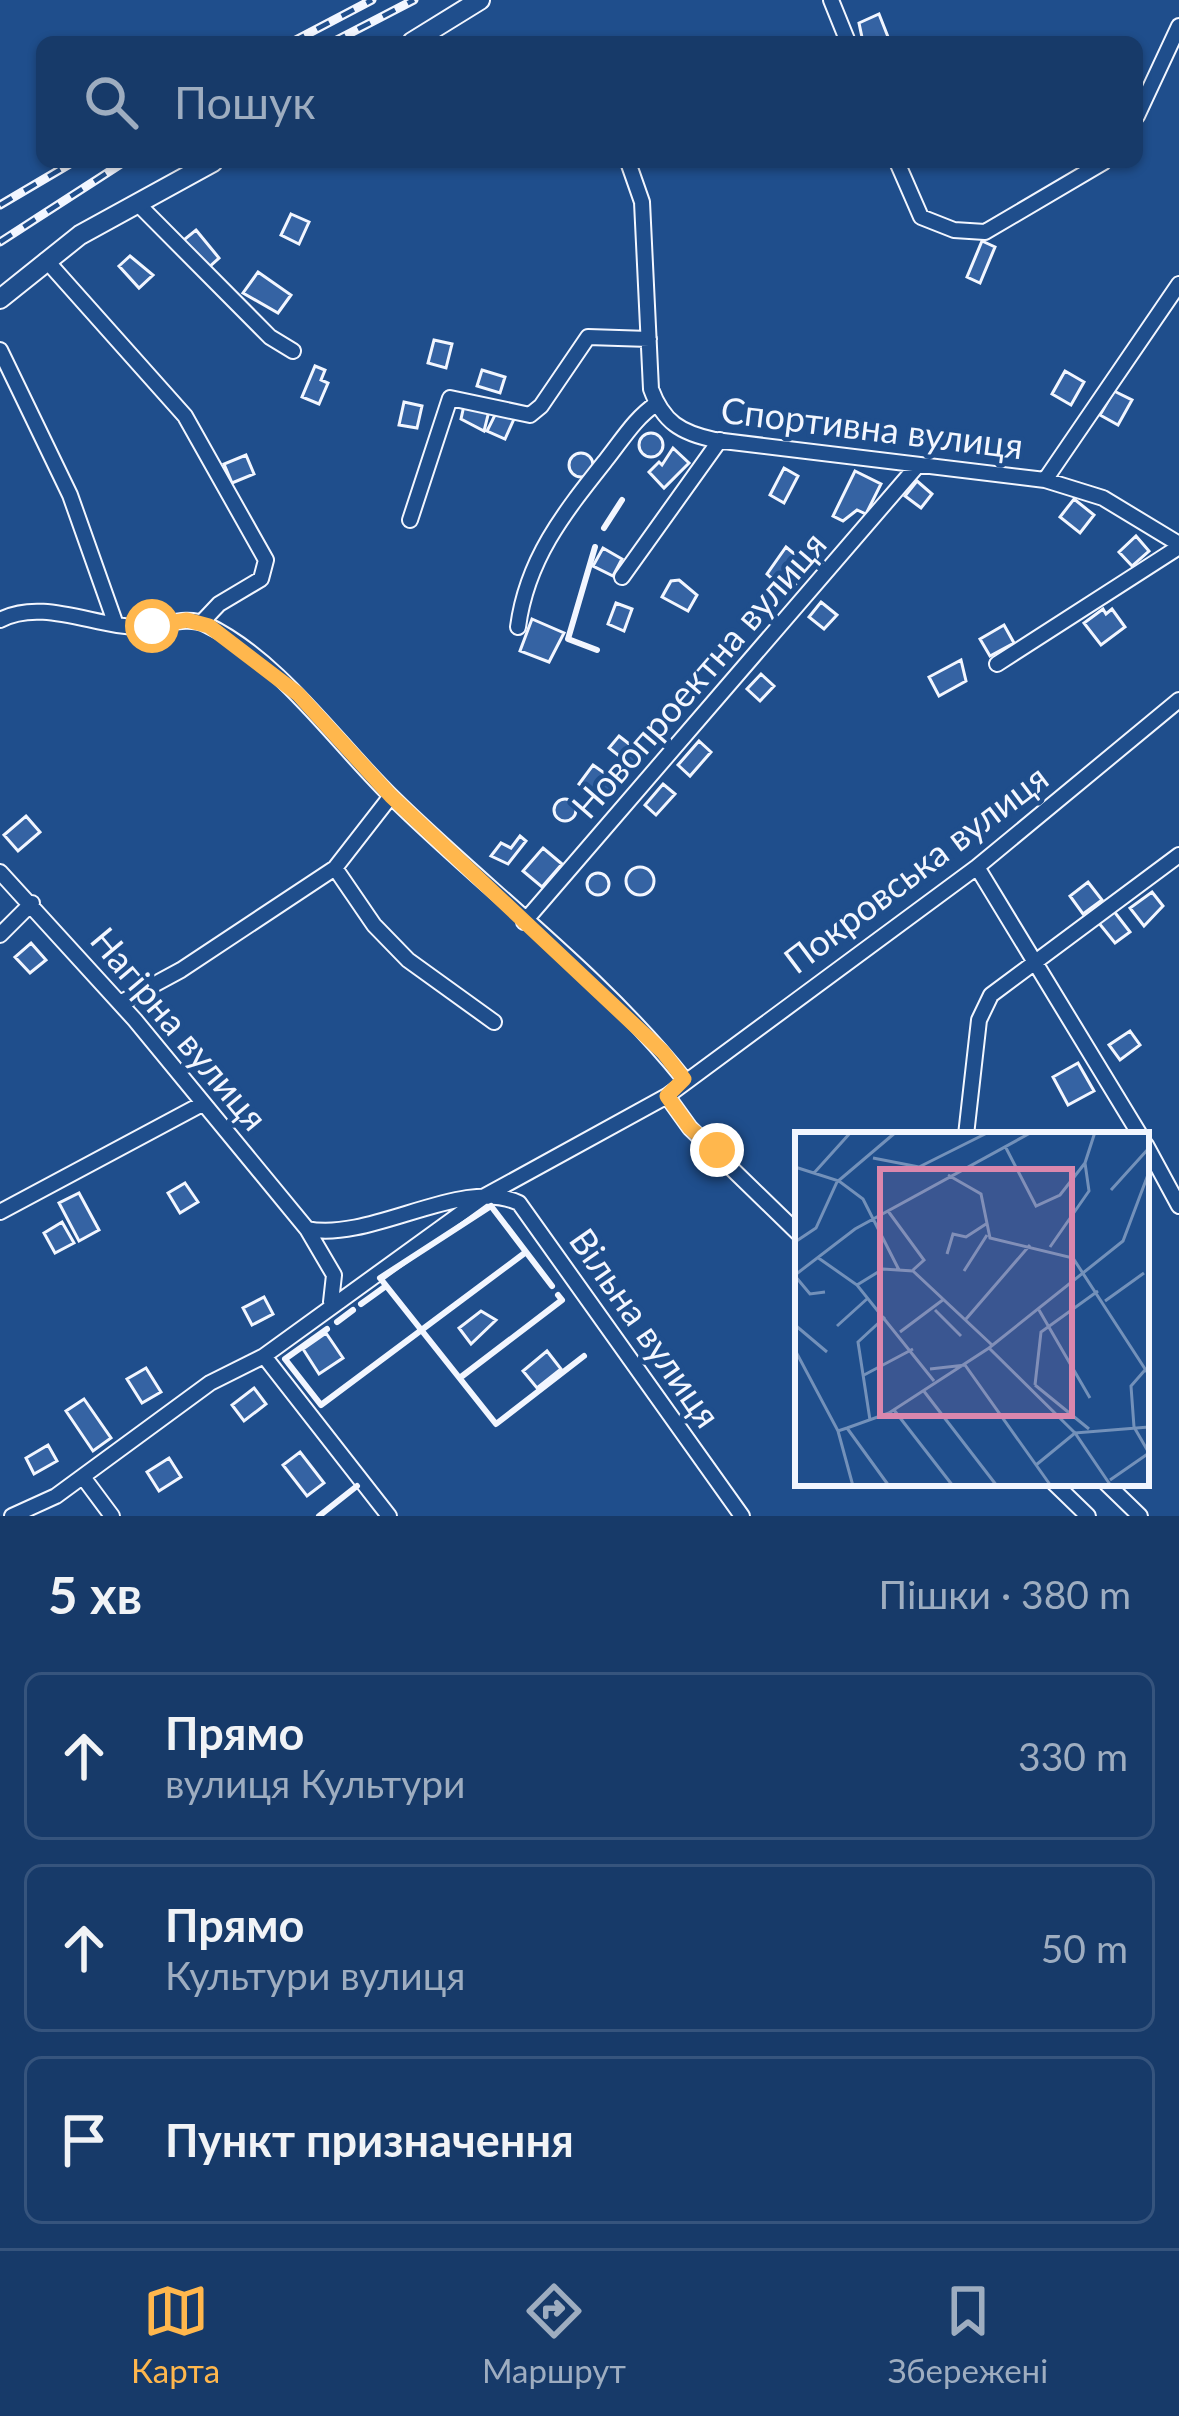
<!DOCTYPE html>
<html lang="uk">
<meta charset="utf-8">
<style>
body{margin:0;font-family:Lato,sans-serif;background:#20416f;color:#f1f3f6}
.stop{position:absolute;width:36px;height:36px;margin:-27px;border:9px solid #ffb74d;border-radius:50%;background:#fff}
.stop.end{background:#ffb74d;border-color:#fff;box-shadow:0 3px 12px #0008}
.list{margin:0;padding:0;list-style:none}
h2{display:flex;justify-content:space-between;align-items:center;height:156px;margin:0;padding:0 48px;font-size:51px}
h2 small{font-size:39px;font-weight:400;color:#9eadc0}
.list li{display:grid;grid-template-columns:78px 1fr auto;gap:36px;align-items:center;box-sizing:border-box;height:168px;margin:0 24px 24px;padding:0 24px;border:3px solid #36547d;border-radius:18px}
.list b{display:block;font-size:45px;white-space:nowrap}
.list p{margin:0;font-size:39px;white-space:nowrap;color:#9eadc0}
.list em{font-size:39px;font-style:normal;color:#9eadc0}
.icon{flex:none;width:66px;height:66px;fill:none;stroke:currentColor;stroke-width:2;stroke-linecap:round;stroke-linejoin:round}
.map{position:relative;flex:none;width:1179px;height:1516px;overflow:hidden}
.search{position:absolute;background:#173a69;box-shadow:0 3px 9px #0004;left:36px;right:36px;top:36px;height:132px;display:flex;align-items:center;gap:30px;box-sizing:border-box;padding:0 42px;border-radius:18px;color:#9eadc0;font-size:45px}
.sheet{height:732px;background:#173a69}
nav{display:flex;justify-content:space-around;align-items:center;box-sizing:border-box;height:168px;border-top:3px solid #36547d;background:#173a69;font-size:33px;color:#9eadc0}
nav a{display:grid;justify-items:center;gap:6px}
nav .on{color:#ffb74d}
.map>svg:first-child{display:block}
.building{fill:#3563a3;stroke:#f2f6ff;stroke-width:3}
.lines{fill:none;stroke-linecap:round;stroke-linejoin:round}
.street-casing{stroke:#f2f6ff;stroke-width:18}
.secondary-casing{stroke:#f2f6ff;stroke-width:22}
.street{stroke:#1f4e8c;stroke-width:14}
.secondary{stroke:#1f4e8c;stroke-width:18}
.rail-casing{stroke:#f2f6ff;stroke-width:9}
.rail{stroke:#1f4e8c;stroke-width:4.5;stroke-dasharray:14;stroke-linecap:butt}
.wall{stroke:#f2f6ff;stroke-width:6}
.route{stroke:#ffb74d;stroke-width:15}
.labels{text-anchor:middle;stroke-width:9;stroke-linejoin:round;paint-order:stroke}
.street-label{font-size:36px;fill:#f2f6ff;stroke:#1f4e8c}
.inset-road{fill:none;stroke:#7391ba;stroke-width:3}
.view{fill:#da87ad;fill-opacity:0.15;stroke:#da87ad;stroke-width:6}
.inset-edge{fill:none;stroke:#f2f6ff;stroke-width:6}
</style>
<div class="map">
<svg width="1179" height="1516" viewBox="0 0 1179 1516">
<rect width="100%" height="100%" fill="#1f4e8c"/>
<!-- building -->
<path class="building" d="M879,14L890,42H863L859,23Z
M291,214L309,222L299,244L281,235Z
M196,230L219,258L208,268L180,243Z
M982,241L995,247L980,283L967,277Z
M130,256L153,275L139,288L119,266Z
M258,272L291,295L278,313L243,293Z
M434,340L452,344L446,368L428,363Z
M315,366L325,370L321,380L328,383L319,404L302,397Z
M482,370L505,377L500,393L477,386Z
M1065,371L1084,382L1071,405L1052,394Z
M1114,391L1132,400L1118,425L1100,415Z
M465,401L490,407L484,431L461,419Z
M404,402L422,406L417,428L399,425Z
M497,411L514,419L505,439L487,431Z
M639 445a12 12 0 1 1 24 0a12 12 0 1 1-24 0Z
M673,448L689,463L664,488L649,472L659,462L662,465Z
M569 465a12 12 0 1 1 24 0a12 12 0 1 1-24 0Z
M246,455L254,474L232,483L224,464Z
M784,468L798,476L784,503L770,495Z
M855,471L881,484L866,514L857,510L843,521L833,516Z
M917,481L932,494L921,508L905,496Z
M1074,499L1094,515L1080,533L1060,517Z
M1136,536L1149,551L1132,566L1119,552Z
M786,547L810,567L788,593L767,574Z
M603,548L622,559L613,576L593,566Z
M679,580L697,595L688,611L662,597L671,581Z
M821,602L837,615L824,629L809,617Z
M616,603L632,609L624,631L608,624Z
M1103,609L1106,614L1112,609L1125,627L1101,645L1084,623Z
M532,619L564,633L549,662L520,651Z
M1004,625L1014,643L990,656L980,639Z
M961,660L966,681L939,696L929,677Z
M761,674L774,686L760,701L747,689Z
M619,736L642,754L632,766L609,748Z
M699,741L711,752L690,776L678,765Z
M593,765L617,782L603,801L579,784Z
M663,784L675,794L656,815L645,805Z
M554 810a11 11 0 1 1 22 0a11 11 0 1 1-22 0Z
M26,816L40,832L18,851L4,835Z
M520,836L526,841L508,864L491,856L501,843L511,848Z
M543,848L562,864L542,887L523,871Z
M626 881a14 14 0 1 1 28 0a14 14 0 1 1-28 0Z
M587 884a11 11 0 1 1 22 0a11 11 0 1 1-22 0Z
M1088,882L1102,900L1083,914L1070,896Z
M1152,892L1163,906L1144,926L1130,908Z
M1113,910L1130,932L1115,943L1098,922Z
M31,943L46,960L30,973L15,957Z
M1130,1031L1140,1045L1120,1060L1109,1045Z
M1078,1063L1094,1091L1068,1105L1053,1077Z
M185,1183L198,1202L180,1213L168,1193Z
M79,1193L99,1230L79,1241L59,1203Z
M62,1222L74,1243L55,1253L44,1233Z
M264,1297L273,1314L252,1325L243,1308Z
M481,1311L496,1320L471,1344L459,1328Z
M326,1333L343,1358L319,1374L303,1349Z
M547,1351L561,1369L537,1388L523,1371Z
M146,1368L161,1392L142,1403L127,1379Z
M254,1388L266,1404L244,1421L232,1405Z
M84,1399L111,1438L93,1451L66,1411Z
M48,1445L57,1461L34,1474L26,1458Z
M300,1452L324,1483L307,1496L283,1465Z
M169,1458L181,1477L159,1491L147,1472Z"/>
<g class="lines">
<!-- street casing -->
<g class="street-casing">
<path id="street" d="M831,0L848,42
M1137,116L1179,26
M628,162L642,202L651,389C663,422 681,433 715,440L1045,480L1103,498L1179,544
M897,162L921,217L954,230L985,232L1104,162
M137,203L270,337L293,351
M46,260L185,416L266,560L261,579L219,604L202,622
M0,350L70,495L115,622
M1045,480L1179,284
M410,520L450,398L530,415L541,406L588,337L649,339
M622,577L720,440
M0,620C43,597 99,629 144,627C165,626 186,615 207,625C280,660 337,744 394,799C489,892 601,975 684,1079
M518,627C527,559 564,513 606,460C622,440 635,418 656,404
M997,664L1179,547
M977,867L1140,1135
M335,868L374,925L408,960L494,1022
M0,872L135,1020L307,1229L334,1275L331,1302
M524,922L918,465
M0,935L32,903
M120,1003L181,970L335,868L391,796
M667,1096L690,1128L798,1233
M966,1135L979,1020L991,995L1179,855
M1146,1145L1179,1206
M0,1212L202,1104
M307,1229C372,1242 462,1176 519,1203L742,1516
M264,1356L389,1516
M83,1477L112,1516
M1054,1483L1088,1516
M1106,1483L1140,1516
M12,1516L56,1496L210,1383L264,1356L485,1196L667,1096L977,867L1179,700"/>
</g>
<!-- secondary casing -->
<g class="secondary-casing">
<path id="secondary" d="M412,42L480,0
M0,299L80,235L213,162"/>
</g>
<!-- street -->
<use href="#street" class="street"/>
<!-- secondary -->
<use href="#secondary" class="secondary"/>
<!-- rail casing -->
<g class="rail-casing">
<path id="rail" d="M292,42L372,0
M333,42L414,0
M0,205L73,162
M0,242L124,162"/>
</g>
<!-- rail -->
<use href="#rail" class="rail"/>
<!-- wall -->
<path class="wall" d="M604,528L622,500
M595,547L568,639L597,650
M552,1286L491,1206L380,1278L496,1424L584,1356
M361,1304L386,1286
M337,1322L353,1310
M327,1329L285,1359L321,1405L526,1252
M461,1377L562,1300L558,1295
M319,1516L357,1486"/>
</g>
<g class="lines">
<!-- route -->
<path class="route" d="M152,626L187,620L209,626L298,694L391,796L663,1052L684,1079L667,1096L690,1128L717,1150"/>
</g>
<g class="labels">
<!-- street labels -->
<g class="street-label">
<text transform="translate(872 428) rotate(7)" y="13">Спортивна вулиця</text>
<text transform="translate(699 675) rotate(-49)" y="13">Новопроектна вулиця</text>
<text transform="translate(916 869) rotate(-37)" y="13">Покровська вулиця</text>
<text transform="translate(179 1029) rotate(50)" y="13">Нагірна вулиця</text>
<text transform="translate(645 1328) rotate(55)" y="13">Вільна вулиця</text>
</g>
</g>
<!-- overview -->
<g transform="translate(795 1132)">
<rect width="354" height="354" fill="#1f4e8c"/>
<path class="inset-road" d="M210,14L241,74L265,63L290,31M78,26L124,35L194,0M0,35L44,49L68,67L104,138M19,41L56,0M153,43L186,62L195,106L278,126L354,243M316,58L354,16M93,79L129,128L118,138M0,110L21,96L42,50L101,0M255,115L294,59L290,31L300,0M152,122L158,102L171,105L191,92M22,125L62,153L139,249M169,139L192,103M0,143L60,97L237,0M0,144L15,162L30,160M62,153L88,137L118,139L197,213M310,169L349,141M140,178L166,204M244,178L295,266M171,187L235,113M0,193L32,220M42,194L73,166M105,200L149,167M194,216L280,301L354,295M0,218L43,299L52,296M135,237L170,233L256,354M350,238L336,254L339,295L354,321M69,243L118,217M240,253L246,200L303,159M240,253L294,297M128,258L202,354M99,278L158,354M75,288L63,210L90,185M52,296L94,281L194,216L328,109L354,40M52,296L94,354M43,299L58,354M241,333L280,301L316,354M315,348L354,321"/>
<path class="view" d="M85,37H277V284H85Z"/>
<rect width="354" height="354" class="inset-edge"/>
</g>
</svg>
<div class="stop" style="left:152px;top:626px"></div>
<div class="stop end" style="left:717px;top:1150px"></div>
<div class="search"><svg class="icon" aria-label="search" viewBox="0 0 24 24"><circle cx="10" cy="10" r="6"/><path d="M15 15l6 6"/></svg>Пошук</div>
</div>
<section class="sheet">
<h2>5 хв<small>Пішки · 380 m</small></h2>
<ul class="list">
<li><svg class="icon" aria-label="ahead" viewBox="0 0 24 24"><path d="M12 20V5M6 11l6-6 6 6"/></svg><div><b>Прямо</b><p>вулиця Культури</p></div><em>330 m</em></li>
<li><svg class="icon" aria-label="ahead" viewBox="0 0 24 24"><path d="M12 20V5M6 11l6-6 6 6"/></svg><div><b>Прямо</b><p>Культури вулиця</p></div><em>50 m</em></li>
<li><svg class="icon" aria-label="arrive" viewBox="0 0 24 24"><path d="M6 21V4h12l-3 4 3 4H6"/></svg><div><b>Пункт призначення</b></div></li>
</ul>
</section>
<nav>
<a class="on"><svg class="icon" aria-label="map" viewBox="0 0 24 24"><path d="M3 6l6-2 6 2 6-2v14l-6 2-6-2-6 2zM9 4v14M15 6v14"/></svg>Карта</a>
<a><svg class="icon" aria-label="directions" viewBox="0 0 24 24"><path d="M12 3l9 9-9 9-9-9zM9 14v-3h6M13 9l2 2-2 2"/></svg>Маршрут</a>
<a><svg class="icon" aria-label="saved" viewBox="0 0 24 24"><path d="M7 4h10v16l-5-4-5 4z"/></svg>Збережені</a>
</nav>
